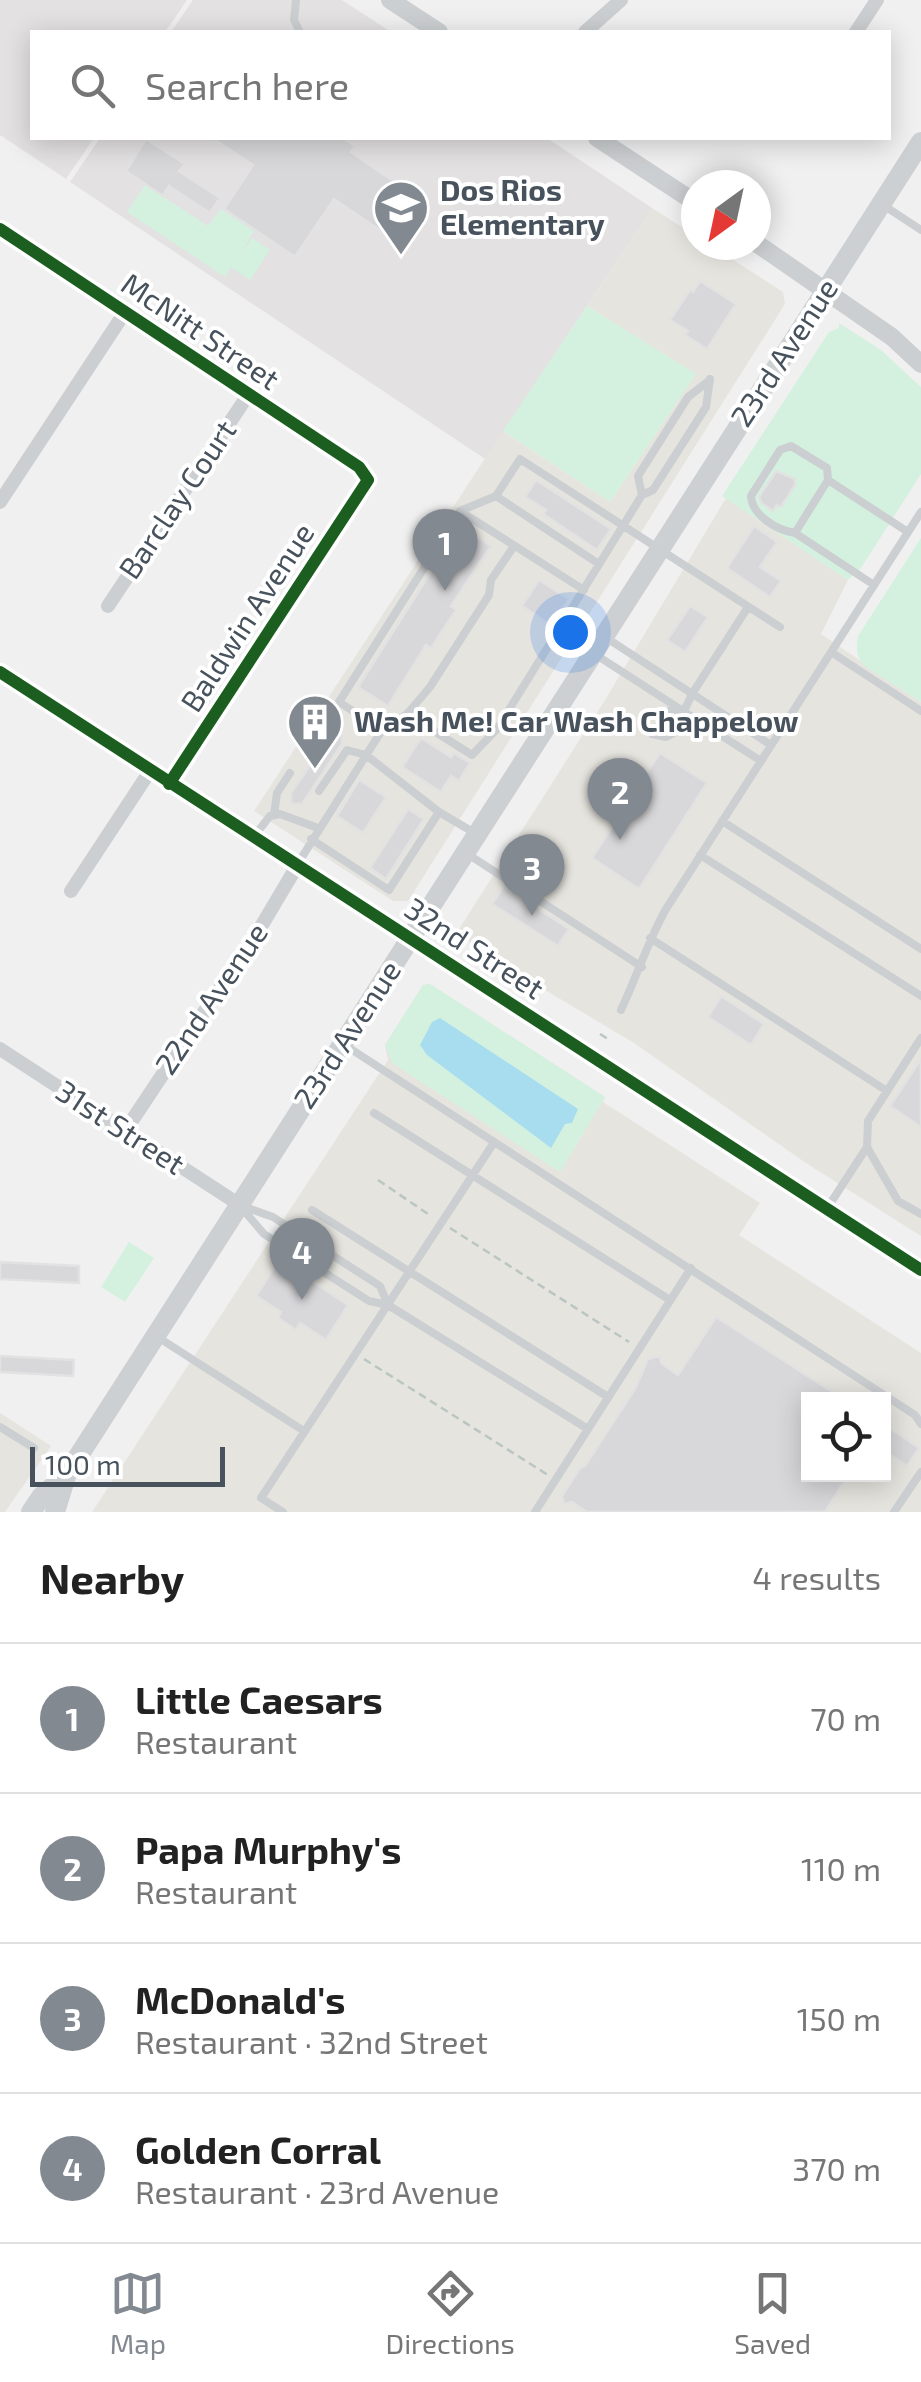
<!DOCTYPE html>
<meta charset="utf-8">
<style>
body{margin:0;font-family:"Exo 2",sans-serif;background:#f2f2f2;color:#222}
.controls{position:absolute;right:30px;bottom:30px;display:grid;overflow:hidden;border-radius:0px;box-shadow:0 5px 25px #0003}
.controls button{width:90px;height:90px;display:grid;place-items:center;padding:0;border:0;border-bottom:2px solid #e0e0e0;background:#fff;color:#222;font:50px sans-serif}
.compass{position:absolute;left:681px;top:170px;width:90px;height:90px;border-radius:50%;background:#fff;box-shadow:0 5px 25px #0003;rotate:213deg}
.scale{position:absolute;left:30px;bottom:25px;width:195px;box-sizing:border-box;padding-left:10px;border:5px solid #47525d;border-top:0;font-size:28px;line-height:35px;white-space:nowrap;color:#47525d;-webkit-text-stroke:8px #fff;paint-order:stroke}
.you{position:absolute;left:570px;top:632px;width:35px;height:35px;margin:-25px;border:8px solid #fff;border-radius:50%;background:#1a73e8;box-shadow:0 0 0 15px #1a73e833}
.badge{display:grid;place-items:center;width:65px;height:65px;border-radius:50%;background:#828990;color:#fff;font-size:32px;font-weight:700}
.pin{position:absolute;translate:-50% -82px;filter:drop-shadow(0 2px 5px #0008)}
.pin::after{content:'';position:absolute;top:52px;width:35px;height:30px;background:inherit;clip-path:polygon(0 0,100% 0,50% 100%)}
.list{margin:0;padding:0;list-style:none}
h2{display:flex;justify-content:space-between;align-items:center;height:130px;margin:0;padding:0 40px;font-size:42px}
h2 small{font-size:32px;font-weight:400;color:#767676}
.list li{display:grid;grid-template-columns:65px 1fr auto;gap:30px;align-items:center;box-sizing:border-box;height:150px;padding:0 40px;border-top:2px solid #e0e0e0}
.list b{display:block;font-size:38px;white-space:nowrap}
.list p{margin:0;font-size:32px;white-space:nowrap;color:#767676}
.list em{font-size:32px;font-style:normal;color:#767676}
.icon{flex:none;width:55px;height:55px;fill:none;stroke:currentColor;stroke-width:2;stroke-linecap:round;stroke-linejoin:round}
.map{position:relative;flex:none;width:921px;height:1512px;overflow:hidden}
.search{position:absolute;background:#fff;box-shadow:0 5px 25px #0003;left:30px;right:30px;top:30px;height:110px;display:flex;align-items:center;gap:25px;box-sizing:border-box;padding:0 35px;border-radius:0px;color:#767676;font-size:38px}
.sheet{height:730px;background:#fff}
nav{display:flex;justify-content:space-around;align-items:center;box-sizing:border-box;height:140px;border-top:2px solid #e0e0e0;background:#fff;font-size:28px;color:#767676}
nav a{display:grid;justify-items:center;gap:5px}
nav .on{color:#828990}
.map>svg:first-child{display:block}
.commercial{fill:#e6e4de;fill-rule:evenodd}
.education{fill:#e3e1e2}
.green{fill:#d4f1e0}
.water{fill:#a8ddef}
.building{fill:#d8d8da;stroke:#e2e2e3;stroke-width:2.5}
.lines{fill:none;stroke-linecap:round;stroke-linejoin:round}
.path{stroke:#b9c6c2;stroke-width:2.5;stroke-dasharray:8 5;stroke-linecap:butt}
.service{stroke:#cccfd1;stroke-width:8}
.minor{stroke:#cccfd1;stroke-width:14}
.tertiary{stroke:#cccfd1;stroke-width:18}
.secondary{stroke:#cdd0d3;stroke-width:20}
.cycleway-casing{stroke:#fff;stroke-width:19}
.cycleway{stroke:#1b5e20;stroke-width:12}
.labels{text-anchor:middle;stroke-width:8;stroke-linejoin:round;paint-order:stroke}
.poi-label{font-size:30px;font-weight:bold;fill:#47525d;stroke:#fff;text-anchor:start}
.street-label{font-size:30px;fill:#47525d;stroke:#fff}
</style>
<div class="map">
<svg width="921" height="1512" viewBox="0 0 921 1512">
<rect width="100%" height="100%" fill="#f1f0f0"/>
<!-- commercial -->
<path class="commercial" d="M652,208L696,236V245H710L783,292L785,304L408,901H393L254,811L503,431L610,502L695,375L587,306Z
M726,498L848,580L821,634L921,702V1236L806,1163L634,1043L473,947L459,929L605,700Z
M430,984L605,1097L603,1102L760,1203L739,1235L921,1353V1512H92L388,1060L385,1045L423,985ZM808,1400H884V1474H808Z
M0,1413L51,1446L5,1512H0Z"/>
<!-- education -->
<path class="education" d="M0,0H187L165,32H32V138H94L66,179L0,135Z
M193,0H342L391,32H171Z
M100,138H547L652,208L485,459L70,182Z"/>
<!-- green -->
<path class="green" d="M145,185L208,226L221,209L254,231L239,256L252,238L270,250L250,280L231,267L225,277L127,212Z
M587,306L696,374L610,502L503,431Z
M839,323L881,350L921,387V474L861,568L848,580L722,496L829,332L839,328Z
M921,538V702L863,665C856,655 856,648 858,636Z
M430,984L605,1097L560,1172L392,1063L385,1045L423,985Z
M129,1242L154,1258L125,1302L101,1287Z"/>
<!-- water -->
<path class="water" d="M440,1018L578,1109L572,1123L565,1124L551,1148L427,1055L420,1045L432,1022Z"/>
<!-- building -->
<path class="building" d="M212,138H343L355,146L351,152L408,191L398,206L423,222L406,248L334,199L295,257L224,209L253,165Z
M146,139L185,164L179,171L220,198L210,213L169,186L163,196L126,171Z
M700,281L736,304L707,349L685,335L688,331L670,320L690,290L693,292Z
M776,471L795,479V485L781,507L777,505L773,511L761,503L759,497Z
M536,480L611,529L597,550L543,514L546,510L525,497Z
M460,526L491,546L451,606L456,610L431,648L426,645L388,706L358,687Z
M754,526L777,542L760,567L781,581L770,597L727,568Z
M539,580L569,599L552,626L522,606Z
M690,606L708,617L685,652L667,640Z
M322,734L342,736V744L302,804H291V793L321,749Z
M421,738L451,757L454,753L470,763L459,781L451,776L441,792L402,767Z
M660,753L707,783L639,889L592,858Z
M359,780L386,797L363,833L337,816Z
M408,809L424,819L386,879L370,868Z
M504,886L569,929L558,946L492,904Z
M721,996L764,1024L751,1045L708,1017Z
M921,1059V1127L890,1106Z
M279,1260L348,1305L326,1340L300,1323L296,1330L278,1318L281,1312L256,1296Z
M0,1262L79,1266V1283L0,1279Z
M716,1317L845,1400H808V1474H849L825,1512H587L572,1502L564,1504L562,1496L580,1468L585,1466L635,1389L648,1359L660,1356L661,1363L678,1375Z
M0,1356L74,1360L73,1376L0,1372Z
M884,1424L919,1448L907,1466L884,1451Z"/>
<g class="lines">
<!-- path -->
<path class="path" d="M600,1034L608,1039
M378,1180L431,1216
M450,1228L629,1342
M364,1359L548,1475"/>
<!-- service -->
<path class="service" d="M296,0L294,20L300,32
M883,205L921,230
M642,495L638,476L688,397L710,380
M460,511L496,496
M795,533C776,530 752,515 751,496L780,450L791,446L827,468L828,480
M599,564L496,496L520,459L780,627
M874,585L795,533L828,480L908,532
M608,639L771,745
M831,652L921,711
M593,653L761,761
M683,711H668L652,734L666,737L674,733L692,694L748,607
M407,714L472,755L497,729L642,495L653,490L706,407L710,379
M382,730L339,702L460,511L584,590
M319,791L347,750L366,755L439,812
M274,815L277,793L290,773
M722,821L921,949
M255,835L270,816L280,814L318,828
M311,839L389,890L439,812L473,832
M469,855L642,967
M700,855L921,996
M297,865L382,730L407,714L430,687L489,595L491,580L514,546
M650,938L887,1091
M621,1010C637,976 648,941 666,909L921,512
M343,1044L915,1415L921,1424
M374,1113L670,1300
M867,1147L898,1201L921,1214
M240,1206L264,1234L369,1301L388,1305L588,1429
M242,1206L273,1217L380,1286L388,1305
M828,1207L867,1147L868,1121L921,1038
M312,1210L608,1397
M156,1336L304,1431
M0,1427L34,1448
M283,1512L261,1498L493,1144
M535,1512L691,1268
M894,1512L921,1472"/>
<!-- minor -->
<path class="minor" d="M585,32L621,0
M856,32L877,0
M0,229L359,467L368,480L169,784
M0,502L125,312
M108,606L248,395
M71,891L150,771
M0,1049L240,1205
M125,1131L262,925L297,866"/>
<!-- tertiary -->
<path class="tertiary" d="M390,0L439,32
M597,138L696,203
M756,243L892,337L921,364
M0,672L921,1270"/>
<!-- secondary -->
<path class="secondary" d="M31,1512L41,1497L67,1474L921,142
M55,1512L66,1476"/>
<!-- cycleway casing -->
<g class="cycleway-casing">
<path id="cycleway" d="M0,229L359,467L368,480L169,784
M0,672L921,1270"/>
</g>
<!-- cycleway -->
<use href="#cycleway" class="cycleway"/>
</g>
<!-- icons -->
<defs>
<g id="school-pin" transform="scale(2.875)"><path d="M0 17L-7.5 6A9.5 9.5 0 1 1 7.5 6Z" fill="#828990" stroke="#fff"/><path d="M0-5L7-2L0 1L-7-2ZM-4 1L0 2.5L4 1V4Q0 6-4 4Z" fill="#fff"/></g>
<g id="building-pin" transform="scale(2.875)"><path d="M0 17L-7.5 6A9.5 9.5 0 1 1 7.5 6Z" fill="#828990" stroke="#fff"/><path d="M-4-6H4V6H1V3H-1V6H-4ZM-2.5-4.3h1.7v1.8h-1.7ZM.8-4.3h1.7v1.8H.8ZM-2.5-1h1.7V.8h-1.7ZM.8-1h1.7V.8H.8Z" fill="#fff"/></g>
</defs>
<g fill-rule="evenodd">
<use href="#school-pin" x="401" y="208"/>
<use href="#building-pin" x="315" y="722"/>
</g>
<g class="labels">
<!-- poi labels -->
<g class="poi-label">
<text x="440" y="201">Dos Rios<tspan x="440" dy="34">Elementary</tspan></text>
<text x="354" y="732">Wash Me! Car Wash Chappelow</text>
</g>
<!-- street labels -->
<g class="street-label">
<text transform="translate(200 332) rotate(34)" y="10">McNitt Street</text>
<text transform="translate(785 353) rotate(-57)" y="10">23rd Avenue</text>
<text transform="translate(178 500) rotate(-56)" y="10">Barclay Court</text>
<text transform="translate(248 618) rotate(-57)" y="10">Baldwin Avenue</text>
<text transform="translate(474 949) rotate(33)" y="10">32nd Street</text>
<text transform="translate(212 999) rotate(-56)" y="10">22nd Avenue</text>
<text transform="translate(348 1035) rotate(-57)" y="10">23rd Avenue</text>
<text transform="translate(120 1128) rotate(33)" y="10">31st Street</text>
</g>
</g>
</svg>
<div class="controls">
<button><svg class="icon" aria-label="locate" viewBox="0 0 24 24"><circle cx="12" cy="12" r="6"/><path d="M12 2v4M12 18v4M2 12h4M18 12h4"/></svg></button>
</div>
<svg class="compass" viewBox="-18 -18 36 36"><path d="M0-13l5 13h-10z" fill="#e53935"/><path d="M0 13l5-13h-10z" fill="#767676"/></svg>
<div class="scale">100 m</div>
<div class="you"></div>
<div class="pin badge" style="left:445px;top:591px">1</div>
<div class="pin badge" style="left:620px;top:840px">2</div>
<div class="pin badge" style="left:532px;top:916px">3</div>
<div class="pin badge" style="left:302px;top:1300px">4</div>
<div class="search"><svg class="icon" aria-label="search" viewBox="0 0 24 24"><circle cx="10" cy="10" r="6"/><path d="M15 15l6 6"/></svg>Search here</div>
</div>
<section class="sheet">
<h2>Nearby<small>4 results</small></h2>
<ul class="list">
<li><span class="badge">1</span><div><b>Little Caesars</b><p>Restaurant</p></div><em>70 m</em></li>
<li><span class="badge">2</span><div><b>Papa Murphy's</b><p>Restaurant</p></div><em>110 m</em></li>
<li><span class="badge">3</span><div><b>McDonald's</b><p>Restaurant · 32nd Street</p></div><em>150 m</em></li>
<li><span class="badge">4</span><div><b>Golden Corral</b><p>Restaurant · 23rd Avenue</p></div><em>370 m</em></li>
</ul>
</section>
<nav>
<a class="on"><svg class="icon" aria-label="map" viewBox="0 0 24 24"><path d="M3 6l6-2 6 2 6-2v14l-6 2-6-2-6 2zM9 4v14M15 6v14"/></svg>Map</a>
<a><svg class="icon" aria-label="directions" viewBox="0 0 24 24"><path d="M12 3l9 9-9 9-9-9zM9 14v-3h6M13 9l2 2-2 2"/></svg>Directions</a>
<a><svg class="icon" aria-label="saved" viewBox="0 0 24 24"><path d="M7 4h10v16l-5-4-5 4z"/></svg>Saved</a>
</nav>
